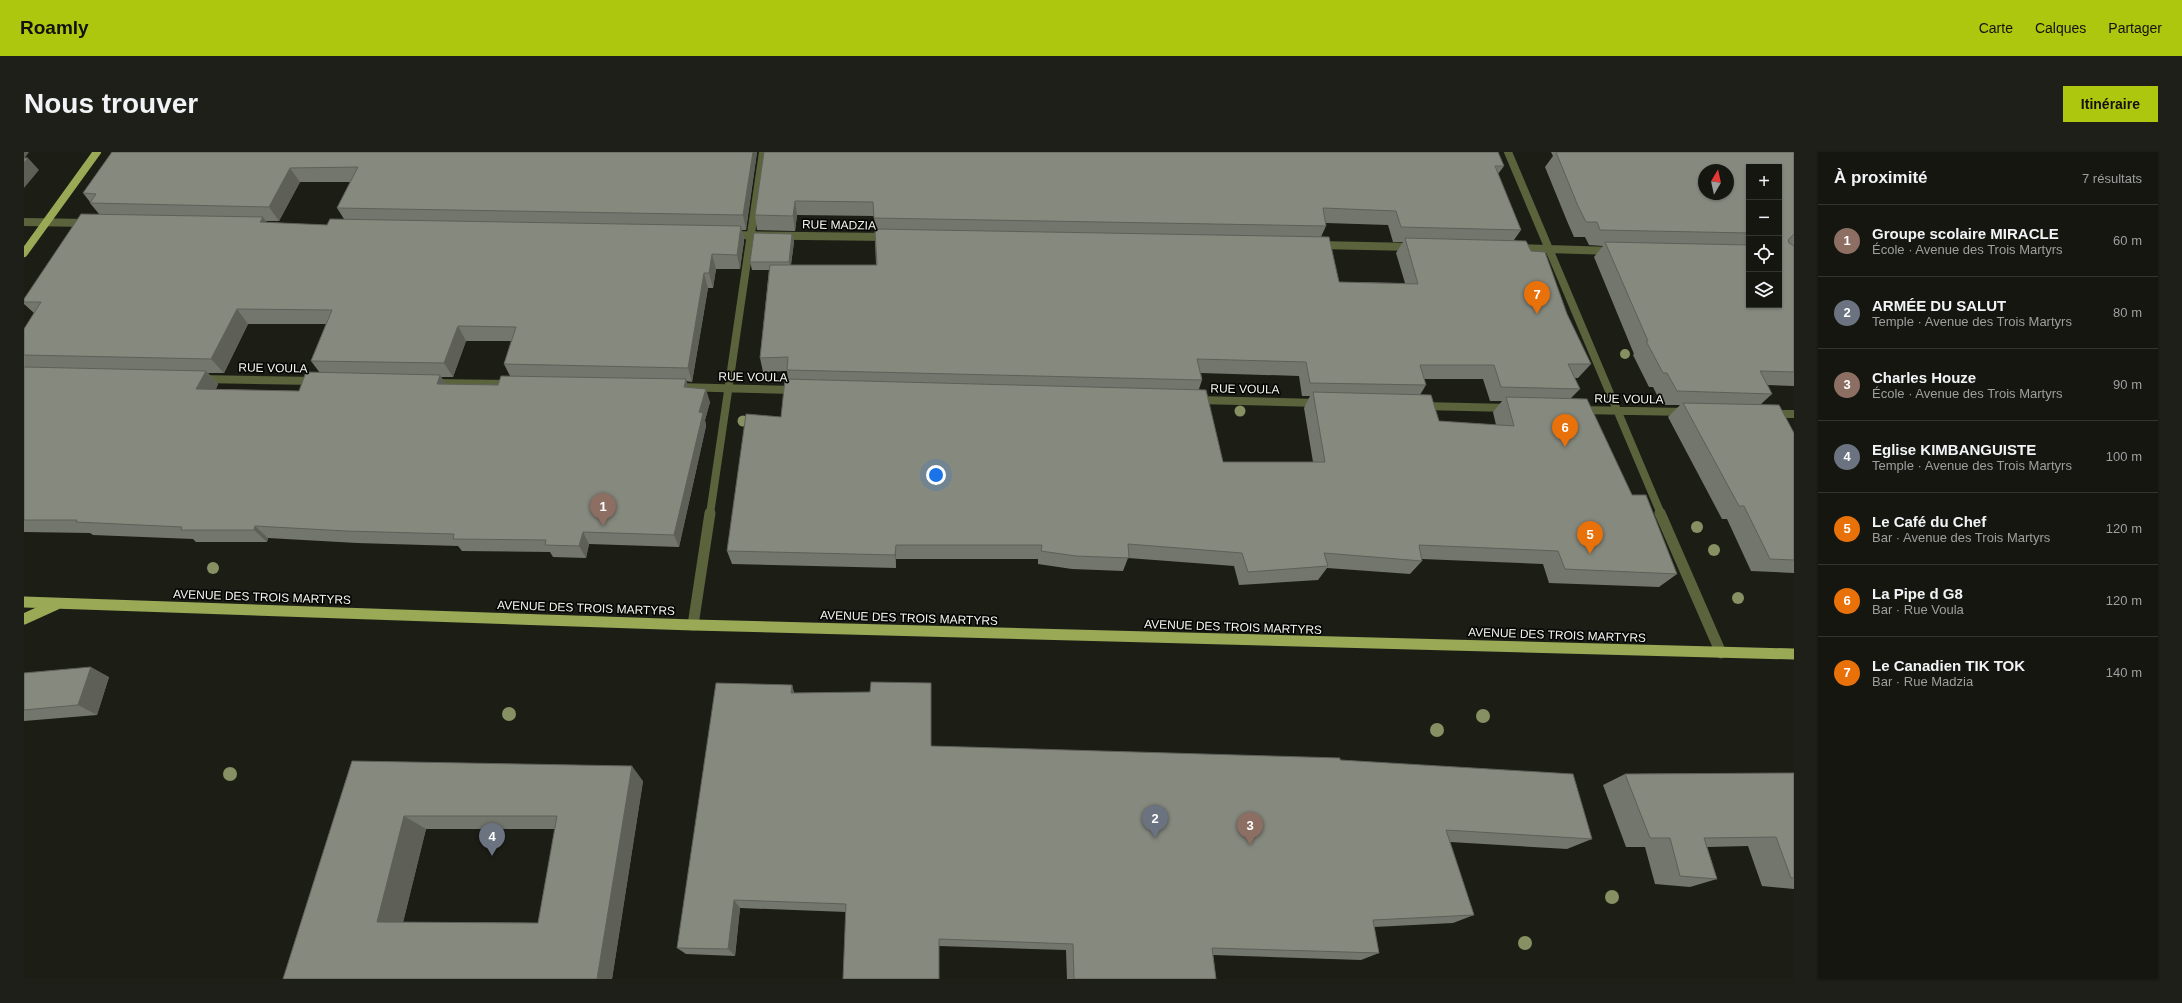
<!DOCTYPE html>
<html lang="fr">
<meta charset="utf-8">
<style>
body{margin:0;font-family:Arial,sans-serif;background:#1e1f19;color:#f1f3f6}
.controls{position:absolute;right:12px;top:12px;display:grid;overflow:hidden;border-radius:0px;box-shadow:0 1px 3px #0004}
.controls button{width:36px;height:36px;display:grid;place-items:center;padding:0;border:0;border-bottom:1px solid #343530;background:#151610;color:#f1f3f6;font:20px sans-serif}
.compass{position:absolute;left:1674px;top:12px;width:36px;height:36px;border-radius:50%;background:#151610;box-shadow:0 1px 3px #0004;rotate:9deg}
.you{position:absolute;left:912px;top:323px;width:14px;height:14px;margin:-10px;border:3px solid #fff;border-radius:50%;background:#1a73e8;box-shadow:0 0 0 6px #1a73e833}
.badge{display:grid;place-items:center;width:26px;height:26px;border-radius:50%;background:#adc60e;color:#fff;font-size:13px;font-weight:700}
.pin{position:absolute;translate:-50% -33px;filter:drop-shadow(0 1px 2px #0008)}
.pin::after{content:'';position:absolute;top:21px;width:14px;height:12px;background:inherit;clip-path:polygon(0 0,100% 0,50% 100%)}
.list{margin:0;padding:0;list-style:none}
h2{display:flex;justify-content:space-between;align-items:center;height:52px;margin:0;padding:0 16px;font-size:17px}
h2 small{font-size:13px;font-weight:400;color:#9d9f9f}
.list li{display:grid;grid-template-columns:26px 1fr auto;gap:12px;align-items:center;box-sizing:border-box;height:72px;padding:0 16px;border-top:1px solid #343530}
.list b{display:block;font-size:15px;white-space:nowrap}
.list p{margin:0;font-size:13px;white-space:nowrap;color:#9d9f9f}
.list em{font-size:13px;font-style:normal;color:#9d9f9f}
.icon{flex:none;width:22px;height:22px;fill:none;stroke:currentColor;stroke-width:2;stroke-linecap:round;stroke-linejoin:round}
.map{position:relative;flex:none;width:1770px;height:827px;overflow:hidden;border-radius:0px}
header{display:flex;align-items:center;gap:24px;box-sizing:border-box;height:56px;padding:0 20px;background:#adc60e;color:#111}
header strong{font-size:19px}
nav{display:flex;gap:22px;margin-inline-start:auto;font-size:14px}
.intro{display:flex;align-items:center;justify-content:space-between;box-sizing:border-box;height:96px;padding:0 24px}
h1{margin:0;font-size:28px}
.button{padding:10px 18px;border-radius:0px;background:#adc60e;color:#111;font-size:14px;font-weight:700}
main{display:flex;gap:24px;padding:0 24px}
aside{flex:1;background:#151610;border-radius:0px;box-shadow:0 1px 3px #0004}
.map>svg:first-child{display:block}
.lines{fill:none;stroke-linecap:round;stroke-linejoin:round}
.minor-far1{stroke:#5b633c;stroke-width:8}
.minor{stroke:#5b633c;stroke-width:11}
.major-far1{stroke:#99a956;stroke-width:8}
.major{stroke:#99a956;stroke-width:11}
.tree{fill:#869062}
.wall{fill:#73766c;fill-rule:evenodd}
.shaded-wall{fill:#5e6058}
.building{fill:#86897e;stroke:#5e6058;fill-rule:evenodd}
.labels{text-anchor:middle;stroke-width:3.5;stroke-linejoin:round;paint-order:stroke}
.street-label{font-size:12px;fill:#f4f5ef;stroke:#070805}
</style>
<header>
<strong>Roamly</strong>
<nav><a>Carte</a><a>Calques</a><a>Partager</a></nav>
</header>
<div class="intro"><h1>Nous trouver</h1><a class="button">Itinéraire</a></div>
<main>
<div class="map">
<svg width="1770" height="827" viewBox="0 0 1770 827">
<rect width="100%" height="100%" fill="#1c1e16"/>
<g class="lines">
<!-- minor-far1 -->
<path class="minor-far1" d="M1484,0L1637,362
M0,70L64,71
M706,83L864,85
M1294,93L1390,95
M1492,96L1588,99
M176,227L292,229
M408,231L486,232
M654,235L772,238
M1172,248L1296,251
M1398,254L1486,256
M1556,258L1662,260
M1746,262H1770
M686,362L739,0"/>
<!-- minor -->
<path class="minor" d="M1636,361L1697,501
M669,473L686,361"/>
<!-- major-far1 -->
<path class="major-far1" d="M0,101L73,0"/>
<!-- major -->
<path class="major" d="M0,450L669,473L1770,502
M0,467L33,452"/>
</g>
<!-- trees -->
<g class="tree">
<circle cx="1601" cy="202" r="5"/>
<circle cx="1216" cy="259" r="5.5"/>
<circle cx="719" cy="269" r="5.5"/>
<circle cx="1673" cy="375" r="6"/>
<circle cx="1690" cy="398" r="6"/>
<circle cx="189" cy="416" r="6"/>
<circle cx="1714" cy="446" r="6"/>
<circle cx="485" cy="562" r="7"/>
<circle cx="1459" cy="564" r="7"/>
<circle cx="1413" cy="578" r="7"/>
<circle cx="206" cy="622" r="7"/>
<circle cx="1588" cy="745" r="7"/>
<circle cx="1501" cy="791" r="7"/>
</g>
<!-- wall -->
<path class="wall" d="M88,0H733L722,78H718L720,89L716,117H692L689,136H684L668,230L662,229L664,235L686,250L681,268L682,274L655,395L565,392L562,406L529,405L526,400L438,399L434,394L333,391L244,386L243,390H172L169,387L69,383L66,381L0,380V177L10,161L0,152V147L75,62L66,51V50L59,41ZM276,30H326L313,56L320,67L303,73L243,71L241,69H255ZM224,172H302L287,209L296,221L275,239L192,237L194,232L184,221H200ZM442,189H487L480,212L486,224L474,233L422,232L417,225H429Z
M740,0L1480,14L1474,22L1497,78L1490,88L1507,99L1543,162L1567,212L1554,226H1550L1556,237L1547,246L1608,343L1653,422L1635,435L1525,431L1519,412L1398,407V409L1386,422L1303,416L1294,428L1215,433L1210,414L1104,406L1099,419L1048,417L1014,412V407H872V416L708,412L703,399L757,265L764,227L763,219L739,220L736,206L745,118H728L726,110L768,82L770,90L767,113H852L850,64L773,63L771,79L733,78L731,63ZM1302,71L1364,73L1369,90H1379L1372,101L1381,131L1315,130L1297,85L1302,74ZM1177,221L1275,224L1278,244H1286L1280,256L1289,310H1199L1175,237L1178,228ZM1400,227H1459L1466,249H1478L1469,260L1472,273L1415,269L1396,243L1402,233Z
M1527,0H1770V234L1744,233L1748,242L1736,253L1770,281V421L1727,419L1703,367H1698L1644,265L1656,253H1638L1629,235H1625L1609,203L1610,202L1570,105L1579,94L1565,93L1561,85H1550L1543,69L1521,15L1529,4ZM1725,15H1755V153H1725Z
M0,521L85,525L73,563L0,569Z
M768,533L770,541L907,594L1316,608L1568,687L1543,697L1426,690L1450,763L1429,771L1350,775L1355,801L1337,808L1189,803L1192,827H1043L1042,798L915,794L822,760L716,756L711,804L662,802L653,796Z
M328,609L619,629L588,827H259ZM402,677H531L514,771L379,770Z
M1770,621V737L1738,734L1724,694L1683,695L1693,727L1666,735L1631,732L1621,695H1602L1579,633L1601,622Z"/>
<!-- shaded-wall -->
<path class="shaded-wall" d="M0,0H5L0,7Z
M729,0H733L722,78L719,63Z
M4,6L15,18L0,36V11Z
M266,16L276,30L255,69L245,55Z
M771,49L773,63L771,79L769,64Z
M239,65L250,80L236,70Z
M717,74L720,89L716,117L713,103Z
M768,82L770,90L766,118L765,110Z
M688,102L692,117L689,136L685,121Z
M680,121L684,136L668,230L664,216Z
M213,157L224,172L200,221L187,207Z
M434,174L442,189L429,225L420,211Z
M182,219L194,232L186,250L172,237Z
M416,223L425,237L413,232Z
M662,227L666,241L660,235Z
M682,237L686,250L681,268L682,274L655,395L650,383L675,260Z
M231,374L244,386L243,390L230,378Z
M559,380L565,392L562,406L555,394Z
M872,393V416L871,403Z
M67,515L85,525L73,563L54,553Z
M768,533L772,548L767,541Z
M608,614L619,629L588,827H573Z
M380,664L402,677L377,779L353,770Z
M710,748L716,756L711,804L704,797Z"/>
<!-- building -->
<path class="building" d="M88,0H729L719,63L313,56L334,15L266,16L245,55L66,51L72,42L59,41Z
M740,0H1474L1480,14H1471L1497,78L1377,75L1372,59L1299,56L1302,74L850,66L849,50L771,49L769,64L731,63Z
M1532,0H1770V82L1764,88L1765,91L1770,94V220L1736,219L1748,242L1653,239L1643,221H1639L1622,189H1624L1581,90L1725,93V153H1755V15H1725V81L1576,78L1573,70H1562L1554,54ZM1680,18H1704V42H1680Z
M0,6H4L0,11Z
M57,62L239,65L236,70L303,73L306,67L717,74L713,103L688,102L685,121H680L664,216L480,212L492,175L434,174L420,211L287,209L308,158L213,157L187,207L0,203V177L17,150H0V147Z
M851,77L1305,85L1315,130L1394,132L1381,86L1502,89L1507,99L1521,100L1543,162L1567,212H1544L1556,237L1477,235L1470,213H1396L1402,233L1286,231L1282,210L1173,207L1178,228L763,218L764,205L736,206L746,113H853Z
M730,81L768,82L765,110H726Z
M0,215L182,219L172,237L275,239L282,220L416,223L413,232L474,233L477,224L662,227L660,235L682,237L675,260L679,261L650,383L559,380L555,394L521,393L522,388L429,387L430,382L322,379L231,374L230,378H157L158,375L52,370L53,368H0Z
M761,227L1182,238L1199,310H1301L1289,240L1407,243L1415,269L1490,274L1482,245L1563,247L1608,343H1622L1653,422L1541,417L1534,399L1395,393L1398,409L1300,401L1304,414L1224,420L1218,401L1104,392L1105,406L1052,404L1017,399L1018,393H872L871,403L703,399L722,262L757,265Z
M1659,251L1755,253L1770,281V408L1746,407L1720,354H1715Z
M67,515L54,553L0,558V521Z
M847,530L907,531V594L1316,606V608L1549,622L1568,687L1422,678L1450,763L1349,768L1355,801L1188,796L1192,827H1050L1049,792L915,787V827H819L822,752L710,748L704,797L653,796L692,531L768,533L767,541L846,540Z
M328,609L608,614L573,827H259ZM380,664H533L514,771L353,770Z
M1770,621V726H1767L1752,685L1680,686L1693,727L1656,724L1646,686H1626L1601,622Z"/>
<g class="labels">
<!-- street labels -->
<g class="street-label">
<text transform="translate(815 73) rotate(1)" y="4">RUE MADZIA</text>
<text transform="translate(249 216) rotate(1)" y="4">RUE VOULA</text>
<text transform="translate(729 225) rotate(1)" y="4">RUE VOULA</text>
<text transform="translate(1221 237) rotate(1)" y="4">RUE VOULA</text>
<text transform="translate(1605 247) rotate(1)" y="4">RUE VOULA</text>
<text transform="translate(238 445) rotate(2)" y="4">AVENUE DES TROIS MARTYRS</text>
<text transform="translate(562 456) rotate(2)" y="4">AVENUE DES TROIS MARTYRS</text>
<text transform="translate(885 466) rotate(2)" y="4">AVENUE DES TROIS MARTYRS</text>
<text transform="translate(1209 475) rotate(2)" y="4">AVENUE DES TROIS MARTYRS</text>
<text transform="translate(1533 483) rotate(2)" y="4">AVENUE DES TROIS MARTYRS</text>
</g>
</g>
</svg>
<div class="controls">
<button>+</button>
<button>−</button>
<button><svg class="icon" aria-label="locate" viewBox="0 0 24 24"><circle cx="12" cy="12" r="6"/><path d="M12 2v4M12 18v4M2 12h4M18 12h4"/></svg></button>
<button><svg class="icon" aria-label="layers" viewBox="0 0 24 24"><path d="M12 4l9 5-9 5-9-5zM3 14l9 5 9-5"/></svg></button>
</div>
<svg class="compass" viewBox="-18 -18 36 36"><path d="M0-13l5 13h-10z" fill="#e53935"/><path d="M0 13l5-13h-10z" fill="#9d9f9f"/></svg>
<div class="you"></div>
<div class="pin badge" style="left:579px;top:374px;background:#8d6e63">1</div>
<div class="pin badge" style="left:1131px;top:686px;background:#6b7280">2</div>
<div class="pin badge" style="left:1226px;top:693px;background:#8d6e63">3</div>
<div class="pin badge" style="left:468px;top:704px;background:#6b7280">4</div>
<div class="pin badge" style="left:1566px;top:402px;background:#e8710a">5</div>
<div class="pin badge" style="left:1541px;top:295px;background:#e8710a">6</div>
<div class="pin badge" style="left:1513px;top:162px;background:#e8710a">7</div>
</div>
<aside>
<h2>À proximité<small>7 résultats</small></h2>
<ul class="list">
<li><span class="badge" style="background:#8d6e63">1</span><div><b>Groupe scolaire MIRACLE</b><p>École · Avenue des Trois Martyrs</p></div><em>60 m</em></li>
<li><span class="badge" style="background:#6b7280">2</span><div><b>ARMÉE DU SALUT</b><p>Temple · Avenue des Trois Martyrs</p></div><em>80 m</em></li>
<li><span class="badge" style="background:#8d6e63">3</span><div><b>Charles Houze</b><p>École · Avenue des Trois Martyrs</p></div><em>90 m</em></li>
<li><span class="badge" style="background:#6b7280">4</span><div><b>Eglise KIMBANGUISTE</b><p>Temple · Avenue des Trois Martyrs</p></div><em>100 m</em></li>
<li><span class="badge" style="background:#e8710a">5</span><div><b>Le Café du Chef</b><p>Bar · Avenue des Trois Martyrs</p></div><em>120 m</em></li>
<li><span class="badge" style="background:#e8710a">6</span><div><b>La Pipe d G8</b><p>Bar · Rue Voula</p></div><em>120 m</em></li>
<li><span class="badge" style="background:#e8710a">7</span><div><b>Le Canadien TIK TOK</b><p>Bar · Rue Madzia</p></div><em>140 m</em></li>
</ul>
</aside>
</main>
